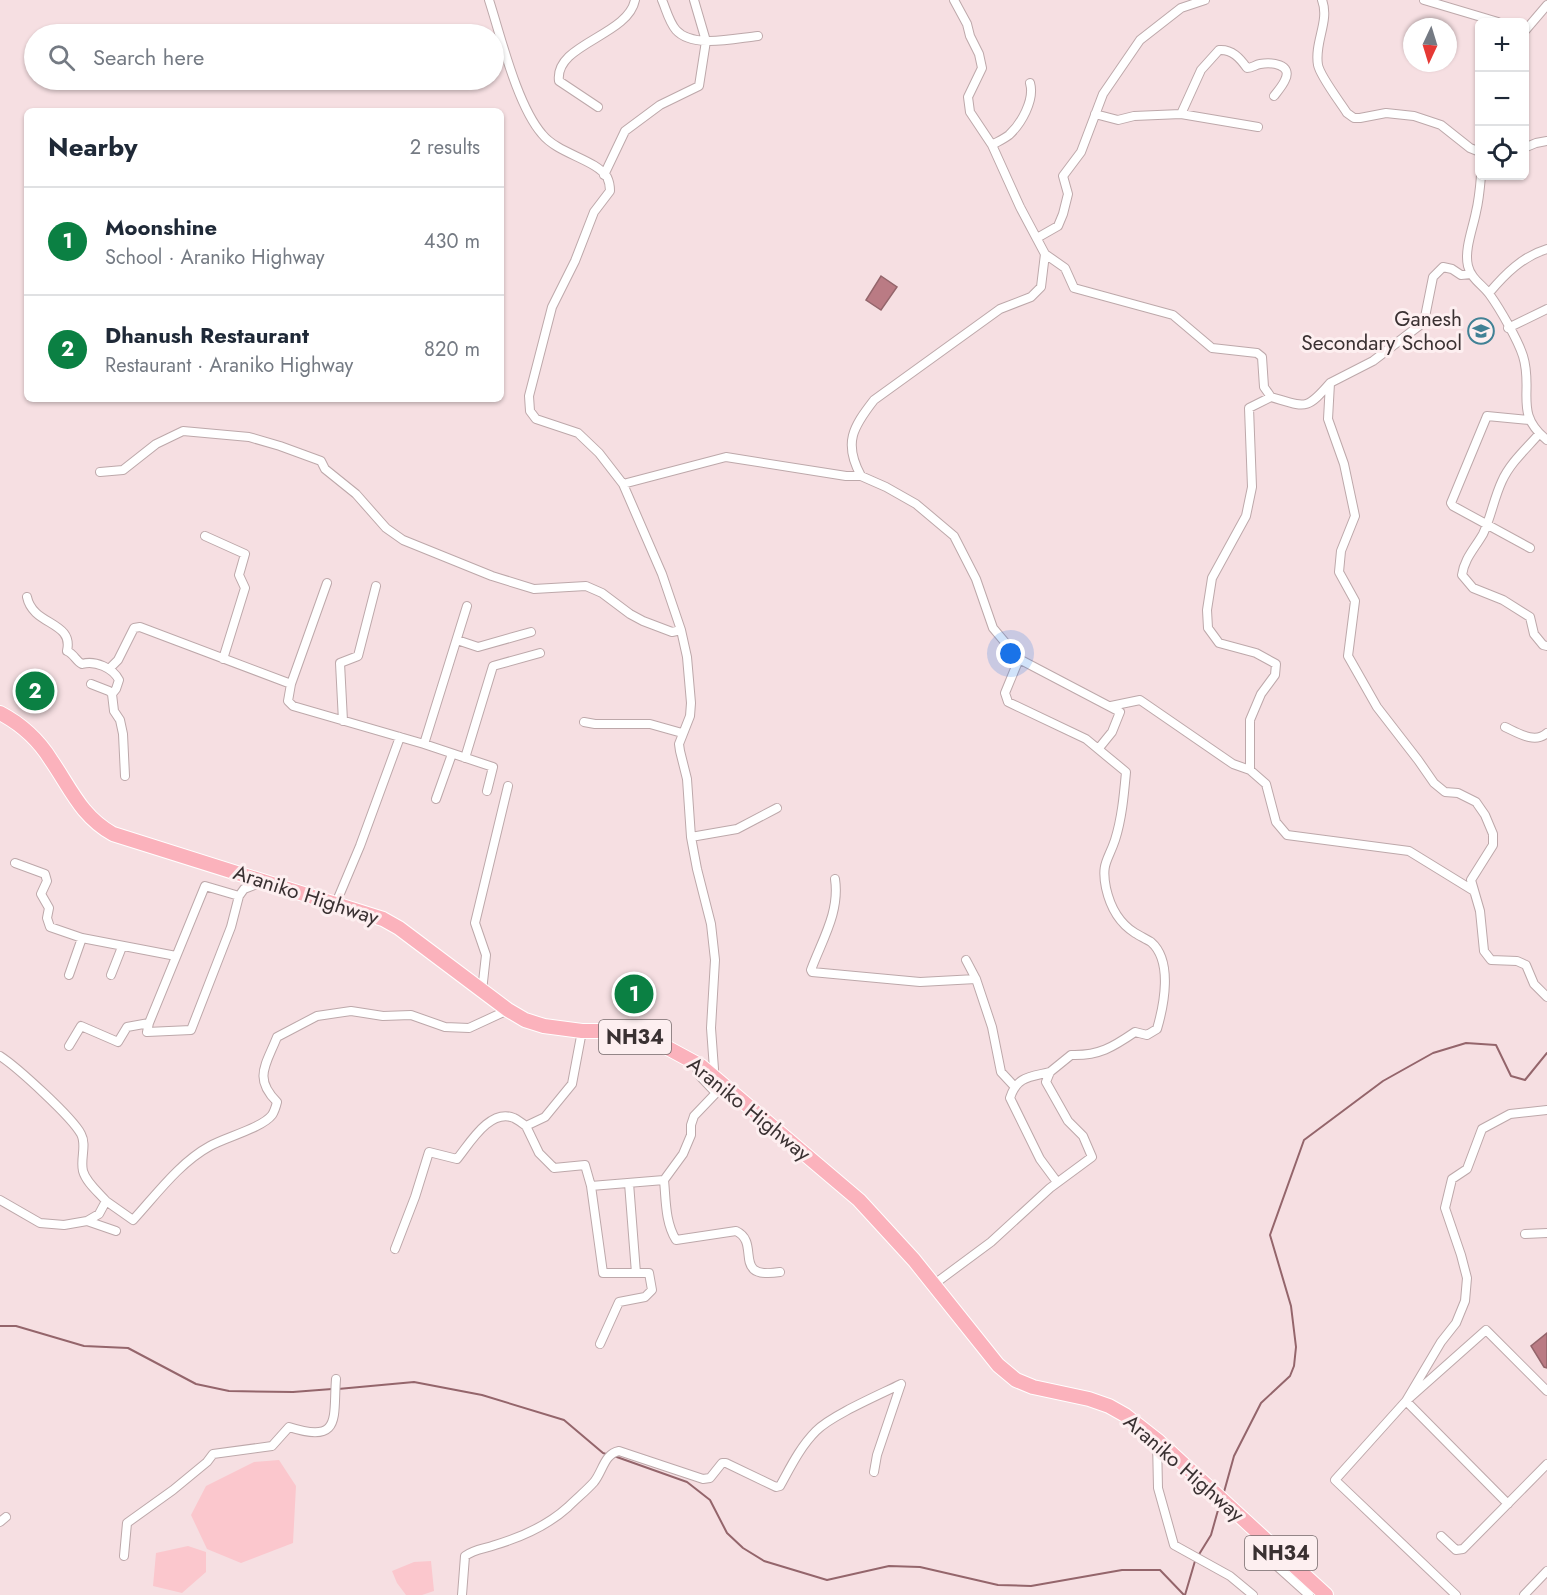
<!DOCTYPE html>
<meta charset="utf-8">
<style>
body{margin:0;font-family:Jost,sans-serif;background:#f2f2f3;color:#1f2937}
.controls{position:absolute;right:18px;top:18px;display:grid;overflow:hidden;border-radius:9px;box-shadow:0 2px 4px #0004}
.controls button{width:54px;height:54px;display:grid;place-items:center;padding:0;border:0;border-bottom:2px solid #e0e1e3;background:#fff;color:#1f2937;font:30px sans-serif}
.compass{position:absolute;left:1403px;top:18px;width:54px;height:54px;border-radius:50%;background:#fff;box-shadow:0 2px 4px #0004;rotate:184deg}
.you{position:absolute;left:1011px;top:654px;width:21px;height:21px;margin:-15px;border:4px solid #fff;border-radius:50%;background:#1a73e8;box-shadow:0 0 0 9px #1a73e833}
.badge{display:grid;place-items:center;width:39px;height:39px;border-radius:50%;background:#0b8043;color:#fff;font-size:20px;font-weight:700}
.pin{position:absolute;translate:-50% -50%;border:3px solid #fff;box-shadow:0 2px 6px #0006}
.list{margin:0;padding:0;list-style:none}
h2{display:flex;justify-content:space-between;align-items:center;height:78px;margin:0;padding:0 24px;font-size:26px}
h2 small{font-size:20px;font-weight:400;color:#747a83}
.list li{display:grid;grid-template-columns:39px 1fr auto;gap:18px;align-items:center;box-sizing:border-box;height:108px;padding:0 24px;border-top:2px solid #e0e1e3}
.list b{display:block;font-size:22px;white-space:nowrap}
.list p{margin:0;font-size:20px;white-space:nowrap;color:#747a83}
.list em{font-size:20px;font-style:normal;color:#747a83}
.icon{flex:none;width:33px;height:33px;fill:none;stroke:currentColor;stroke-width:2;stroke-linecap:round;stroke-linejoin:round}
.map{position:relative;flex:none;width:1547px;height:1595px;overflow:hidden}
.search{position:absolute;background:#fff;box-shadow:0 2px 4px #0004;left:24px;top:24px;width:480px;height:66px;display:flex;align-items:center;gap:15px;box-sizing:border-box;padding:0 21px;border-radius:33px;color:#747a83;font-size:22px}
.panel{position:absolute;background:#fff;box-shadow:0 2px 4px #0004;left:24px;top:108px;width:480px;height:294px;border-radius:9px}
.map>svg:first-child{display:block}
.green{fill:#fbc7cd}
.water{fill:#ba7b84;stroke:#94656b;stroke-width:1.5}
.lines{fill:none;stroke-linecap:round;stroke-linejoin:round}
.stream{stroke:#94656b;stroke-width:2}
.street-casing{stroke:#bda8aa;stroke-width:10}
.highway-casing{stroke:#fff;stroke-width:16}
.street{stroke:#fff;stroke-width:8}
.highway{stroke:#fbb2bc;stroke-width:14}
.labels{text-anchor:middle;stroke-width:6;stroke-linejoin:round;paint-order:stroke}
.shield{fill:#fdeff0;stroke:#746a6b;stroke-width:1.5}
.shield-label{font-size:20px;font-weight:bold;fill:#3a3132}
.poi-label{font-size:21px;fill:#3a3132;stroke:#fdeff0;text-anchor:end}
.street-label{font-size:21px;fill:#3a3132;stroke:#fdeff0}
</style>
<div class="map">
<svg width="1547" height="1595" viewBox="0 0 1547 1595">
<rect width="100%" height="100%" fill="#f6dfe2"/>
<!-- green -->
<path class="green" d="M279,1460L296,1486L293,1543L241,1563L207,1549L191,1515L206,1486L254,1462Z
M188,1546L206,1552V1572L182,1593L153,1586L156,1553Z
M431,1561L434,1591L422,1595H406L397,1583L392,1571L414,1562Z"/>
<!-- water -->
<path class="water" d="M881,276L897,287L881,310L866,300Z
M1547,1333V1368L1544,1367L1531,1346Z"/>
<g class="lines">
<!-- stream -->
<path class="stream" d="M0,1326H16L84,1346L128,1348L196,1384L229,1391L293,1392L332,1389
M338,1389L414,1382L482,1395L564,1420L603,1453L609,1455
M614,1456L687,1482L710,1500L727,1533L743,1548L764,1561L827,1580L889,1566L920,1567L998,1585L1031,1586L1122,1570H1160L1184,1595
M1224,1492L1234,1456L1261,1403L1290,1376L1294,1366L1296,1347L1291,1306L1270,1235L1304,1140L1383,1081L1433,1053L1466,1043L1496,1045L1511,1076L1525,1080L1547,1053
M1198,1556L1211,1535L1220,1503
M1185,1595L1195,1561"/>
<!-- street casing -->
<g class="street-casing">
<path id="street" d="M489,0C501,37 517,105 542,134C558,154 595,159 607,177C609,181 610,187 610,191L594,212L575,261L552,307L529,396L530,411L536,419L578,433L599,453L623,484L662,574L681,630L687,657L691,703L690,716L679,744L680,751L687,779L691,837L697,869L711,924L715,960L711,1028L714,1069L712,1075
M662,0C666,9 669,22 676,30C693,49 736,38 758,36
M954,0L967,24L970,36L979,54L982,68L968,97L970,112L992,145L1020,207L1045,254L1065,268L1074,288L1173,315L1212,348L1257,353L1262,357L1264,387L1271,397
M1322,0C1330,21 1314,42 1318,65C1320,76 1340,102 1347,113L1354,118H1360L1386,113L1414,116L1441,125L1470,148L1480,152
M1424,0L1498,22
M1524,32L1547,5
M598,107L559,81C554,44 628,36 635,0
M1095,114L1118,120L1134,116L1181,114L1258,127
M1181,114L1201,70L1219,50C1232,49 1240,58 1247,68C1252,68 1255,65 1260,64C1271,62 1293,64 1285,80C1283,85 1278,91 1274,96
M992,145C997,142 1004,139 1009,135C1021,124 1035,100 1030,83
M1524,148L1536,143L1547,141
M604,175L625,131L660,105L699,86L706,41L694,0
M1481,176C1480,188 1479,200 1476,212C1473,228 1464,250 1468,266C1471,279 1483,285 1490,295C1500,309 1518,340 1523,356C1534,391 1513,413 1547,440
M1037,238L1058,226L1063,214L1068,194L1063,176L1081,152L1103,94L1140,40L1181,8L1205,0
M1471,274L1461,275L1452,269L1443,267L1433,277L1424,322L1373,361L1330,383L1328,419L1344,464L1355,516L1341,551L1339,572L1355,601L1348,656L1377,707L1418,760L1434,783L1445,792L1458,793L1476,802L1485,815L1493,834V845L1471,880L1480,911L1484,951L1491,960L1517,961L1526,965L1534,984L1547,997
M1489,293C1505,274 1523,256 1547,249
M1508,328L1547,309
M1330,383C1306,411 1306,407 1271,397L1249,408L1252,487L1246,516L1212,578L1207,610L1208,628L1219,643L1256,653L1276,664L1275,675L1261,694L1250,720V770L1266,784L1276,822L1287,835L1409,851L1474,891
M1529,420L1487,416L1451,503L1453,506L1530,548
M1539,434C1526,449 1510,463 1502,481C1494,498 1491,517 1483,534C1475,548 1464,559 1462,575L1473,588L1503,600L1530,617L1534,634L1543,645L1547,646
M100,472L123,470L156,444L183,431L249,437L280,446L321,461L325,469L356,494L386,528L403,540L492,576L534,589L586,586L602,593L630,614L643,621L672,632L681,630
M861,476C843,443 853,427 874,400L1000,309L1031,297L1041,287L1045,254
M623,484L726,457L846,476H861L886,487L916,504L954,536L976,579L993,628L1019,659L1120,712L1112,732L1099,748
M205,536L245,554L239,575L245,588L223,659
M27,597C33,626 74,621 67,651C74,654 76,661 82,664C95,660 113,668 119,680L116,689L112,694
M457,640L478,647L531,632
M109,669L118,660L134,628L140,627L291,684L327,583
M91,684L109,691L112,694L114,711L120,720L123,734L125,776
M291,684L288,701L293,706L424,744L493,767L487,791
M1111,706L1140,700L1233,764L1250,770
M343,721L340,663L358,656L376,586
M584,722L595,724H650L682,733
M1505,727C1518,733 1535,744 1547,733
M424,744L467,606
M465,758L493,666L540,653
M436,799L452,754
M691,837L737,829L777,808
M15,863L45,874L47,881L41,894L49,908L47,918L50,927L82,938L176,956
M835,879C840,912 822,940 811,970L812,972L920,982L976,979
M336,903L360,846L400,737
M966,960L976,979L992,1027L1001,1072L1014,1086
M69,975L82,938
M111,975L122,947
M482,991L486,955L475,923L508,786
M149,1023L205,886L239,896L244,889L262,882
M69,1046L81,1026L118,1042L127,1027L149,1023L147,1032L191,1030L231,927L239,896
M0,1056C17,1067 72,1117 81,1134C87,1145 80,1159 83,1171C86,1182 98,1192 106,1201
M1050,1072C1030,1077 1017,1076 1010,1098L1040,1159L1057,1182
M526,1126L539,1153L554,1168L585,1165L591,1186L603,1273H649L652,1290L645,1297L619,1302L600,1344
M664,1180C666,1200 665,1222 676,1240L736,1231C762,1243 730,1280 780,1272
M629,1183L636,1273
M591,1186L664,1180L683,1154L691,1135V1125L694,1116L716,1093L698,1074L697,1070L701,1066
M0,1200L40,1223L64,1225L87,1221L116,1231
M87,1221L99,1214L106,1201L133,1220C156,1195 179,1163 210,1146C226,1137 262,1128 272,1115C274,1112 276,1106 277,1102C253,1078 266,1065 277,1037L317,1016L351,1011L383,1016L411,1015L445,1027L469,1028L508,1010
M1525,1234L1547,1233
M395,1249L415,1197L429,1152L457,1159C470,1143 490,1108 514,1118C518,1120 522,1123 526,1126L545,1117L572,1084L582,1031
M933,1285L991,1242L1050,1188L1092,1157L1083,1136L1068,1121L1046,1082L1050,1072L1071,1055C1099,1056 1113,1047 1135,1032L1147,1035L1157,1029C1164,1005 1173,961 1151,942C1146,939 1140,936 1135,933C1119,923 1110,906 1106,888C1101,863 1108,861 1115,840C1122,818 1124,794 1126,772L1086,739L1008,702L1005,693L1019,659
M1157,1441L1158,1488L1174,1545L1230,1576L1253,1595
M874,1472L877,1455L901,1384
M1508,1504L1406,1401L1441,1342L1456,1323L1465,1301L1467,1278L1461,1255L1445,1208L1452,1179L1467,1169L1482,1129L1510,1114L1547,1110
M0,1522L6,1517
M1261,1535L1259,1550L1309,1595
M1441,1536L1456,1550L1463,1549L1547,1464
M124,1556L127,1523L173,1490L207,1462L213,1454L272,1446L289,1427C342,1444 333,1418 336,1379
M462,1595L465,1556C475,1549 484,1549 495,1545C522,1537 547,1526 568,1507C576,1499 587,1490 594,1482C603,1471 604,1454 619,1451L703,1479L710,1478L722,1463H726L776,1487L780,1486C790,1468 800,1447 816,1431C832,1415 879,1395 901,1384
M1456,1595L1335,1480L1406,1401L1486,1330L1547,1391
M1524,1595L1547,1571"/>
</g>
<!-- highway casing -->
<g class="highway-casing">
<path id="highway" d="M0,713C21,724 38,739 51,760C71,789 81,816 113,834L383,919L399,928L508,1010L525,1020L544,1026L582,1031H605L639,1038L664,1046L701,1066L859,1200L914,1260L998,1365L1016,1380L1033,1387L1089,1399L1109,1406L1125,1415L1157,1440L1326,1595"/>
</g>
<!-- street -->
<use href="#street" class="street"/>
<!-- highway -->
<use href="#highway" class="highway"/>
</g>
<!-- icons -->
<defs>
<g id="school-ring" transform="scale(1.35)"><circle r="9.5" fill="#fdeff0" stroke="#418195" stroke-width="1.5"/><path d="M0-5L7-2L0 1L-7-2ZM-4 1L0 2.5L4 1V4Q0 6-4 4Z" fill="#418195"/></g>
</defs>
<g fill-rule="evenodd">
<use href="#school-ring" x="1481" y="331"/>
</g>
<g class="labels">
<!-- shield labels -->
<g class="shield">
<rect x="599" y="1020" width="72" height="34" rx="4.5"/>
<rect x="1245" y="1536" width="72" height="34" rx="4.5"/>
</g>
<g class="shield-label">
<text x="635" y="1044">NH34</text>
<text x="1281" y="1560">NH34</text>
</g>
<!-- poi labels -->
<g class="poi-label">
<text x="1462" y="326">Ganesh<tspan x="1462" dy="24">Secondary School</tspan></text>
</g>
<!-- street labels -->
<g class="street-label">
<text transform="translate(306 895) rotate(18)" y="7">Araniko Highway</text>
<text transform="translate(749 1109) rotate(39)" y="7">Araniko Highway</text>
<text transform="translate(1184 1468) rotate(41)" y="7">Araniko Highway</text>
</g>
</g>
</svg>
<div class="controls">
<button>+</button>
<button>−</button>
<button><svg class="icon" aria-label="locate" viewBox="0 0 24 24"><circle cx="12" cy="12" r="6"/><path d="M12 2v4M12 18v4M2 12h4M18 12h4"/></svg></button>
</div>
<svg class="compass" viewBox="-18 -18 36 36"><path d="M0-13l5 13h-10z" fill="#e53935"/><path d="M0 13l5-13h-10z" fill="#747a83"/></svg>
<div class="you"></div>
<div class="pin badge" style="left:634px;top:994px">1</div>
<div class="pin badge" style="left:35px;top:691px">2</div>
<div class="search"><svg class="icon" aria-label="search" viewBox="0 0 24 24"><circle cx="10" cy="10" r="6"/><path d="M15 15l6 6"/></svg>Search here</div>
<section class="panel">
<h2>Nearby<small>2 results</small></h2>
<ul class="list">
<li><span class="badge">1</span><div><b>Moonshine</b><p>School · Araniko Highway</p></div><em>430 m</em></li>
<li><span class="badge">2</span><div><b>Dhanush Restaurant</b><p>Restaurant · Araniko Highway</p></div><em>820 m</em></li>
</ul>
</section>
</div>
